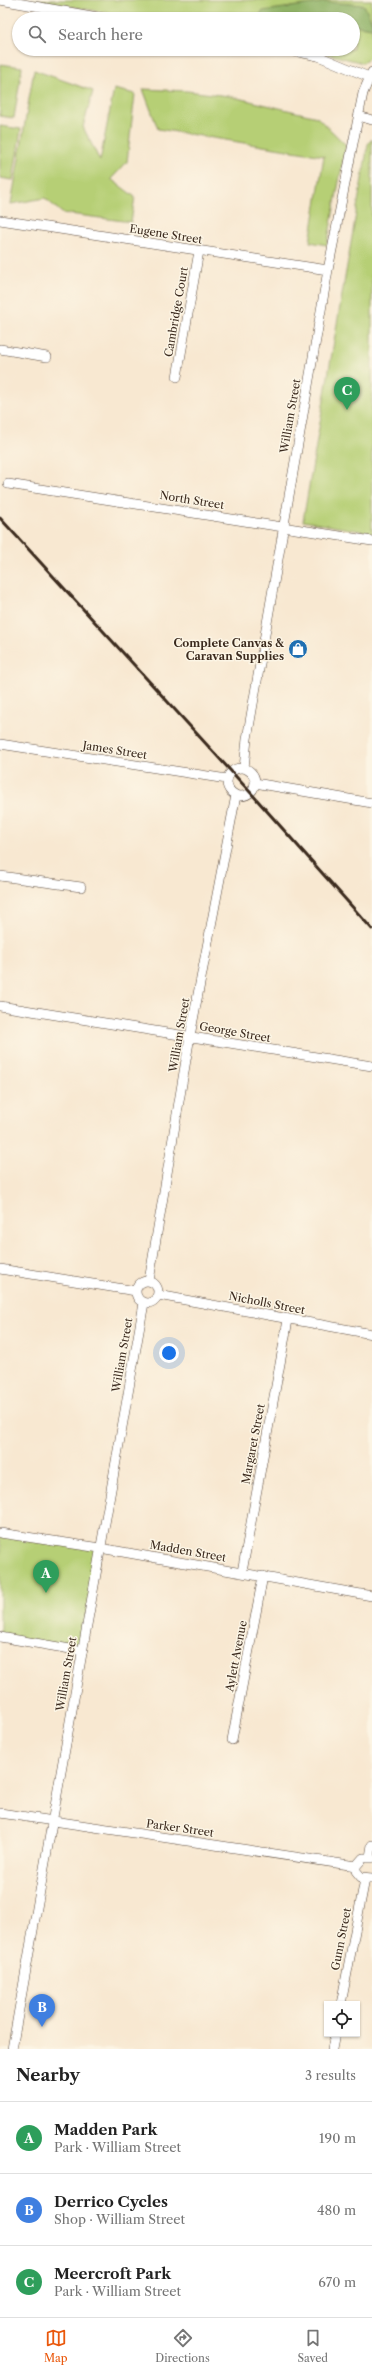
<!DOCTYPE html>
<meta charset="utf-8">
<style>
body{margin:0;font-family:"Libre Caslon Text",serif;background:#f2f2f2;color:#222}
.controls{position:absolute;right:12px;bottom:12px;display:grid;overflow:hidden;border-radius:0px;box-shadow:0 1px 3px #0004}
.controls button{width:36px;height:36px;display:grid;place-items:center;padding:0;border:0;border-bottom:1px solid #e0e0e0;background:#fff;color:#222;font:20px sans-serif}
.you{position:absolute;left:169px;top:1353px;width:14px;height:14px;margin:-10px;border:3px solid #fff;border-radius:50%;background:#1a73e8;box-shadow:0 0 0 6px #1a73e833}
.badge{display:grid;place-items:center;width:26px;height:26px;border-radius:50%;background:#ea580c;color:#fff;font-size:13px;font-weight:700}
.pin{position:absolute;translate:-50% -33px;filter:drop-shadow(0 1px 2px #0008)}
.pin::after{content:'';position:absolute;top:21px;width:14px;height:12px;background:inherit;clip-path:polygon(0 0,100% 0,50% 100%)}
.list{margin:0;padding:0;list-style:none}
h2{display:flex;justify-content:space-between;align-items:center;height:52px;margin:0;padding:0 16px;font-size:17px}
h2 small{font-size:13px;font-weight:400;color:#767676}
.list li{display:grid;grid-template-columns:26px 1fr auto;gap:12px;align-items:center;box-sizing:border-box;height:72px;padding:0 16px;border-top:1px solid #e0e0e0}
.list b{display:block;font-size:15px;white-space:nowrap}
.list p{margin:0;font-size:13px;white-space:nowrap;color:#767676}
.list em{font-size:13px;font-style:normal;color:#767676}
.icon{flex:none;width:22px;height:22px;fill:none;stroke:currentColor;stroke-width:2;stroke-linecap:round;stroke-linejoin:round}
.map{position:relative;flex:none;width:372px;height:2049px;overflow:hidden}
.search{position:absolute;background:#fff;box-shadow:0 1px 3px #0004;left:12px;right:12px;top:12px;height:44px;display:flex;align-items:center;gap:10px;box-sizing:border-box;padding:0 14px;border-radius:22px;color:#767676;font-size:15px}
.sheet{height:268px;background:#fff}
nav{display:flex;justify-content:space-around;align-items:center;box-sizing:border-box;height:56px;border-top:1px solid #e0e0e0;background:#fff;font-size:11px;color:#767676}
nav a{display:grid;justify-items:center;gap:2px}
nav .on{color:#ea580c}
.map>svg:first-child{display:block}
.green{fill:#b6cf74;stroke:#787c49}
.forest{fill:#90b266;stroke:#666e42}
.lines{fill:none;stroke-linecap:round;stroke-linejoin:round}
.minor-casing{stroke:#574639;stroke-width:10}
.minor{stroke:#fff;stroke-width:9}
.rail{stroke:#3b2a1e;stroke-width:3}
.labels{text-anchor:middle;stroke-width:3;stroke-linejoin:round;paint-order:stroke}
.street-label{font-size:11px;fill:#3b2a1e;stroke:#fcf5e5}
.poi-label{font-size:11px;font-weight:bold;fill:#3b2a1e;stroke:#fcf5e5;text-anchor:end}
</style>
<div class="map">
<svg width="372" height="2049" viewBox="0 0 372 2049">
<rect width="100%" height="100%" fill="#fcf5e5"/>
<filter id="ink" filterUnits="userSpaceOnUse"><feTurbulence type="fractalNoise" baseFrequency=".025" numOctaves="2"/><feDisplacementMap in="SourceGraphic" scale="8" xChannelSelector="R" yChannelSelector="G"/><feConvolveMatrix kernelMatrix="1 2 1 2 8 2 1 2 1" color-interpolation-filters="sRGB"/></filter>
<filter id="wash" filterUnits="userSpaceOnUse"><feTurbulence type="fractalNoise" baseFrequency=".012" numOctaves="4" result="noise"/><feDisplacementMap in="SourceGraphic" scale="16" xChannelSelector="R" yChannelSelector="G"/><feGaussianBlur stdDeviation="0.9" result="paint"/><feColorMatrix in="noise" values="0 0 0 0 0 0 0 0 0 0 0 0 0 0 0 0 0 1.4 0 .05"/><feComposite in="paint" operator="in"/></filter>
<g filter="url(#wash)">
<rect width="100%" height="100%" fill="#f8e8d1"/>
<!-- green -->
<path class="green" d="M35,0H372V55L363,63L308,49H353V19H141Z
M0,64L22,67L14,118L0,116Z
M34,70L93,91L83,127L100,161L114,89L135,94L127,162L111,179L135,197L131,222L62,213L45,198L11,204Z
M143,89L187,91L229,96L317,117L346,145L327,245L310,242L324,156L158,129Z
M0,126L21,129L13,180L0,178Z
M372,139V533L303,521L368,144Z
M0,1533L100,1548L82,1651L0,1637Z"/>
<!-- forest -->
<path class="forest" d="M326,2L364,5L372,22V28L353,25V19H263L258,16L263,11Z"/>
</g>
<g filter="url(#ink)">
<g class="lines">
<!-- minor casing -->
<g class="minor-casing">
<path id="minor" d="M0,0L109,19
M284,49L318,56L369,77
M359,116L372,120
M0,220L328,270
M0,349L47,357
M177,377L199,251
M8,484L372,541
M0,744L227,779
M227 782a14 14 0 1 1 28 0a14 14 0 1 1-28 0Z
M244,768L247,739L328,270L363,93L372,72
M255,783L372,803
M0,876L81,887
M0,1006L372,1066
M0,1269L136,1291
M136 1292a11 11 0 1 1 22 0a11 11 0 1 1-22 0Z
M149,1281L190,1036L236,795
M158,1295L372,1334
M0,1533L100,1548L372,1596
M242,1572L288,1320
M0,1637L82,1651
M232,1740L263,1576
M0,1813L356,1866
M370,1857L372,1845
M372,1858H363L356,1866V1871L361,1877L372,1878
M341,2004L365,1879
M12,2049L144,1303
M332,2049L335,2034"/>
</g>
<!-- minor -->
<use href="#minor" class="minor"/>
<!-- rail -->
<path class="rail" d="M0,518L250,792L372,929"/>
</g>
</g>
<!-- icons -->
<defs>
<g id="shop-disc" transform="scale(1)"><circle r="9.5" fill="#1f6fb2" stroke="#fcf5e5"/><path d="M-5-2.5h2.3a2.7 3.5 0 0 1 5.4 0H5L5.5 6h-11ZM-1.5-2.5h3a1.5 2.3 0 0 0-3 0Z" fill="#fff"/></g>
</defs>
<g fill-rule="evenodd">
<use href="#shop-disc" x="298" y="649"/>
</g>
<g class="labels">
<!-- street labels -->
<g class="street-label">
<text transform="translate(166 234) rotate(9)" y="4">Eugene Street</text>
<text transform="translate(176 312) rotate(-80)" y="4">Cambridge Court</text>
<text transform="translate(290 416) rotate(-80)" y="4">William Street</text>
<text transform="translate(192 500) rotate(9)" y="4">North Street</text>
<text transform="translate(115 750) rotate(9)" y="4">James Street</text>
<text transform="translate(235 1032) rotate(10)" y="4">George Street</text>
<text transform="translate(179 1035) rotate(-80)" y="4">William Street</text>
<text transform="translate(267 1303) rotate(11)" y="4">Nicholls Street</text>
<text transform="translate(122 1355) rotate(-80)" y="4">William Street</text>
<text transform="translate(253 1444) rotate(-79)" y="4">Margaret Street</text>
<text transform="translate(188 1551) rotate(10)" y="4">Madden Street</text>
<text transform="translate(236 1656) rotate(-79)" y="4">Aylett Avenue</text>
<text transform="translate(66 1674) rotate(-80)" y="4">William Street</text>
<text transform="translate(180 1828) rotate(8)" y="4">Parker Street</text>
<text transform="translate(341 1939) rotate(-79)" y="4">Gunn Street</text>
</g>
<!-- poi labels -->
<g class="poi-label">
<text x="284" y="647">Complete Canvas &amp;<tspan x="284" dy="13">Caravan Supplies</tspan></text>
</g>
</g>
</svg>
<div class="controls">
<button><svg class="icon" aria-label="locate" viewBox="0 0 24 24"><circle cx="12" cy="12" r="6"/><path d="M12 2v4M12 18v4M2 12h4M18 12h4"/></svg></button>
</div>
<div class="you"></div>
<div class="pin badge" style="left:46px;top:1593px;background:#2e9e5b">A</div>
<div class="pin badge" style="left:42px;top:2027px;background:#3f7fe0">B</div>
<div class="pin badge" style="left:347px;top:410px;background:#2e9e5b">C</div>
<div class="search"><svg class="icon" aria-label="search" viewBox="0 0 24 24"><circle cx="10" cy="10" r="6"/><path d="M15 15l6 6"/></svg>Search here</div>
</div>
<section class="sheet">
<h2>Nearby<small>3 results</small></h2>
<ul class="list">
<li><span class="badge" style="background:#2e9e5b">A</span><div><b>Madden Park</b><p>Park · William Street</p></div><em>190 m</em></li>
<li><span class="badge" style="background:#3f7fe0">B</span><div><b>Derrico Cycles</b><p>Shop · William Street</p></div><em>480 m</em></li>
<li><span class="badge" style="background:#2e9e5b">C</span><div><b>Meercroft Park</b><p>Park · William Street</p></div><em>670 m</em></li>
</ul>
</section>
<nav>
<a class="on"><svg class="icon" aria-label="map" viewBox="0 0 24 24"><path d="M3 6l6-2 6 2 6-2v14l-6 2-6-2-6 2zM9 4v14M15 6v14"/></svg>Map</a>
<a><svg class="icon" aria-label="directions" viewBox="0 0 24 24"><path d="M12 3l9 9-9 9-9-9zM9 14v-3h6M13 9l2 2-2 2"/></svg>Directions</a>
<a><svg class="icon" aria-label="saved" viewBox="0 0 24 24"><path d="M7 4h10v16l-5-4-5 4z"/></svg>Saved</a>
</nav>
